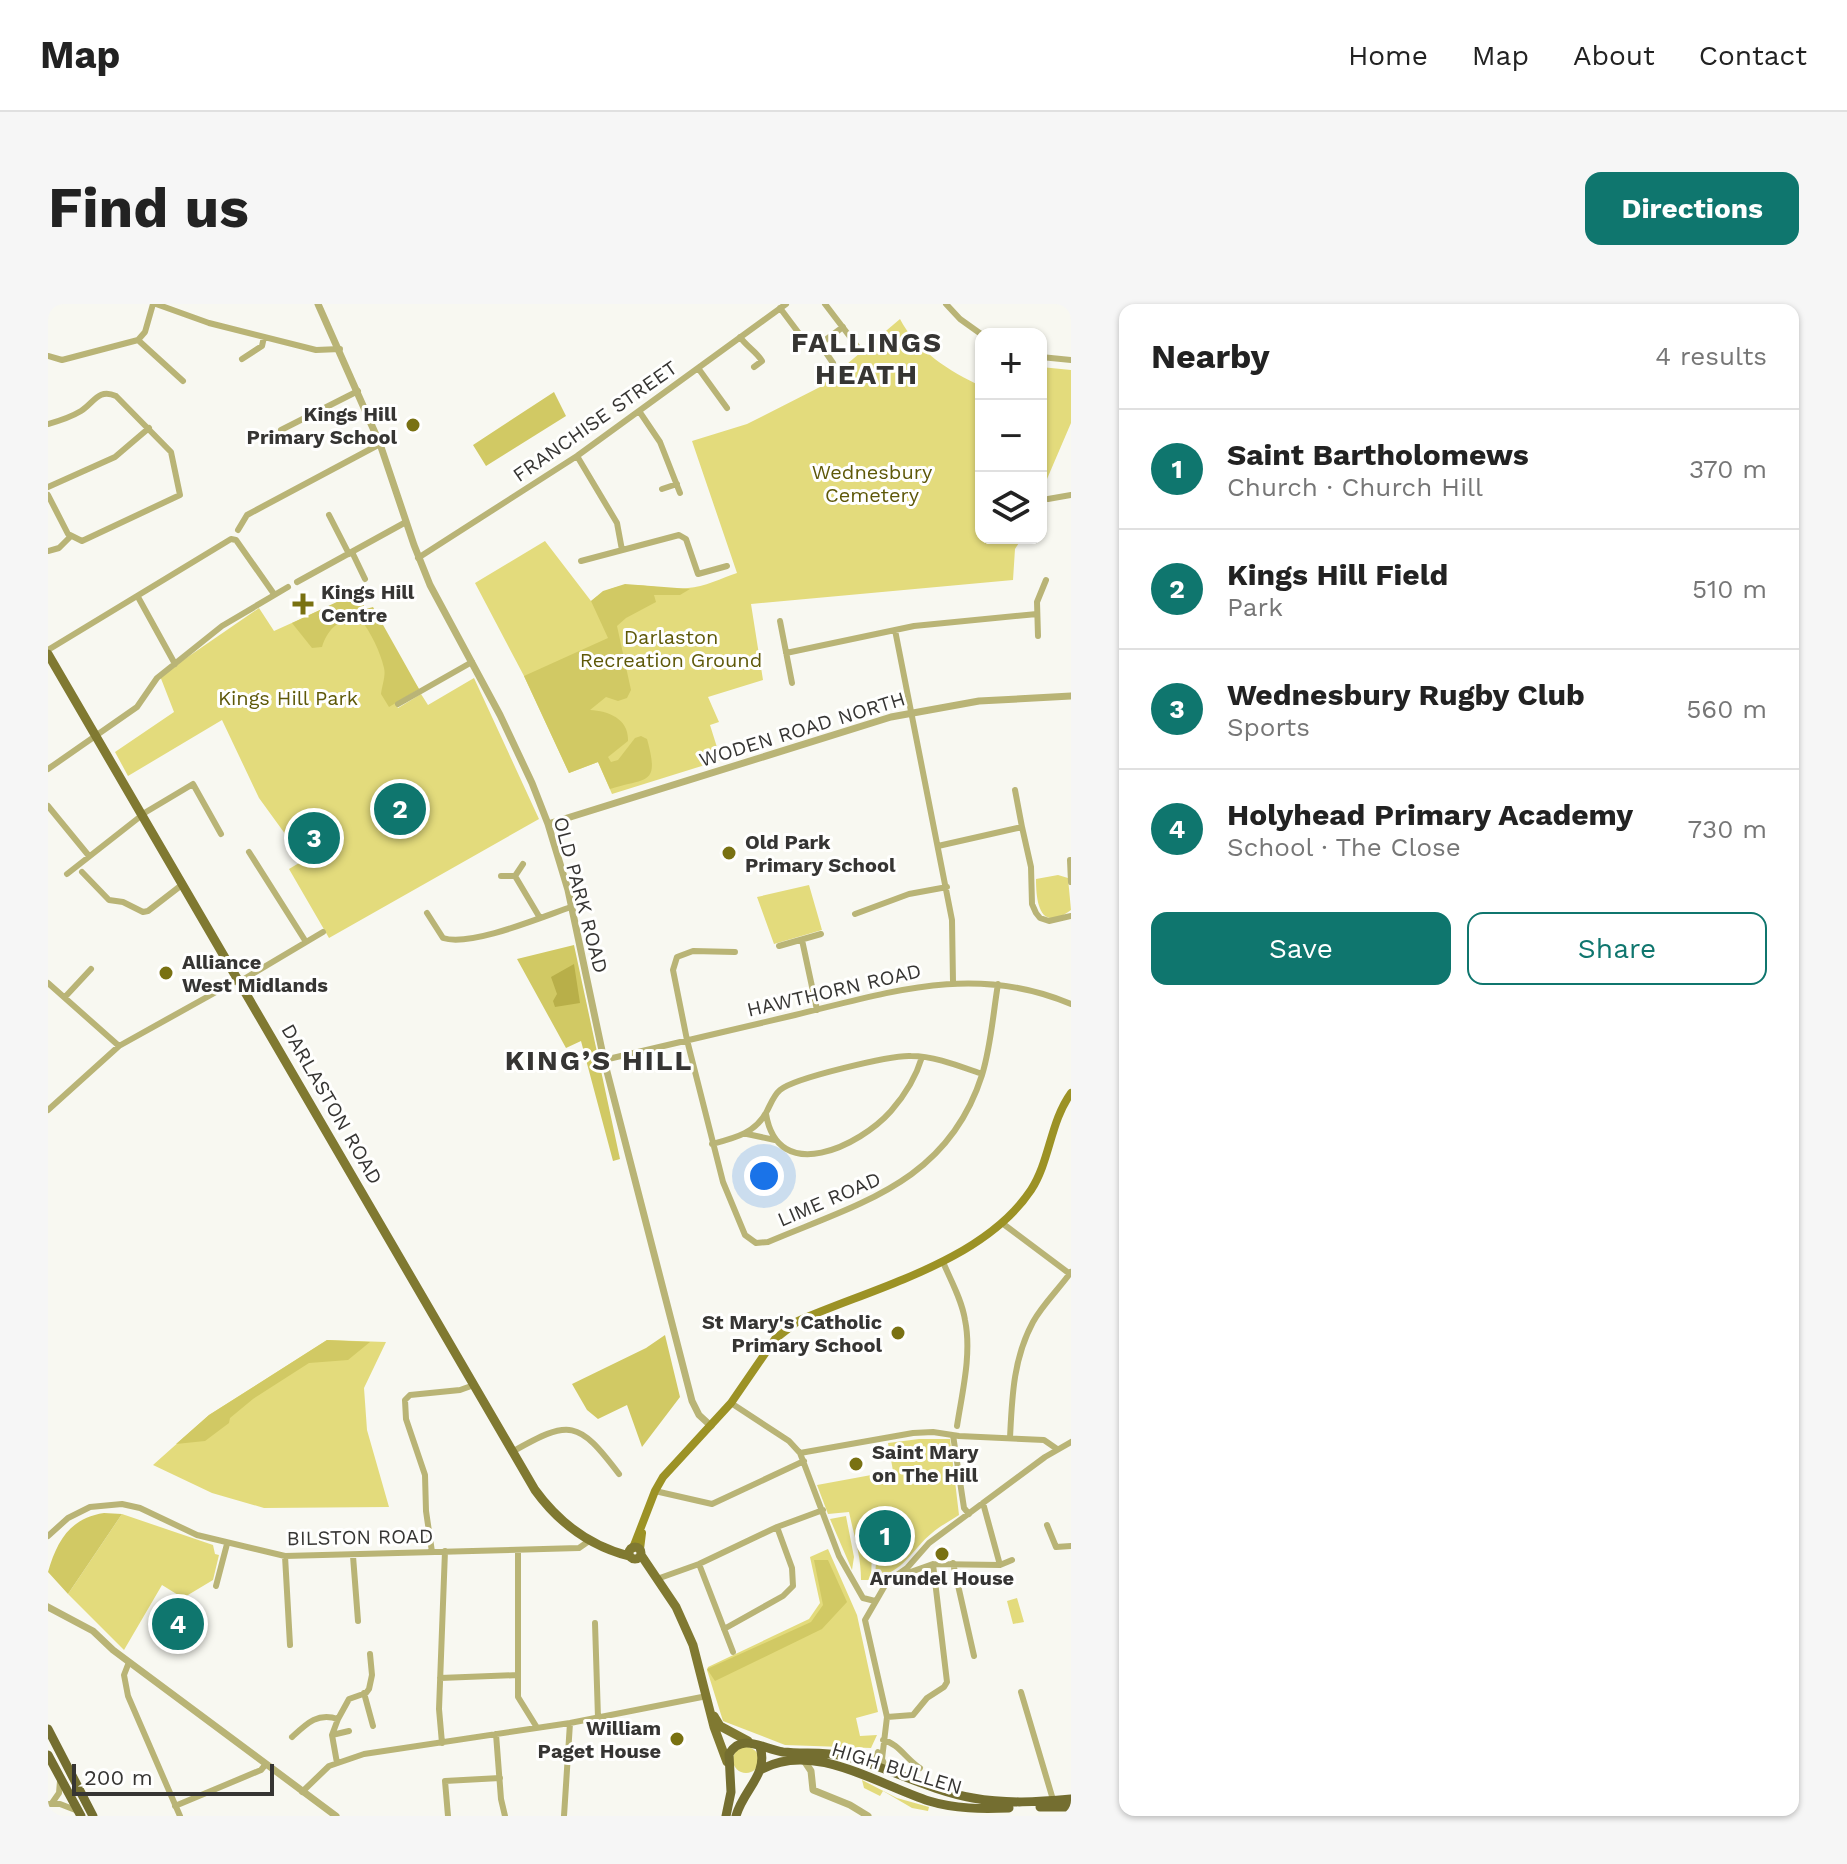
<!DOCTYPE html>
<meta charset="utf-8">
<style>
body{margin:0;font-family:"Work Sans",sans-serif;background:#f6f6f6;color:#222}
.controls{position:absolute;right:24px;top:24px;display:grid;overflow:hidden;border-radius:16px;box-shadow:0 2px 6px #0004}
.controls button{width:72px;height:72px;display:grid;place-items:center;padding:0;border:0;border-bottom:2px solid #e0e0e0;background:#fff;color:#222;font:40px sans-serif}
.scale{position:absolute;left:24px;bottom:20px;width:202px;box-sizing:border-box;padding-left:8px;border:4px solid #363533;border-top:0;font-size:22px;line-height:28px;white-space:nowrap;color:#363533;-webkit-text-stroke:6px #fffffe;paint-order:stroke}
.you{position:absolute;left:716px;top:872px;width:28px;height:28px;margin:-20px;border:6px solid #fff;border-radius:50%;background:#1a73e8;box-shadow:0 0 0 12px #1a73e833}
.badge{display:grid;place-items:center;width:52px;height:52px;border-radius:50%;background:#0f766e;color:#fff;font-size:26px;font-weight:700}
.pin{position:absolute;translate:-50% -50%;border:4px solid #fff;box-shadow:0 2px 8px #0006}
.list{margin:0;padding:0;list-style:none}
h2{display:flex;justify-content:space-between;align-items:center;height:104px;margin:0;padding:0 32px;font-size:34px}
h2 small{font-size:26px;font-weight:400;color:#767676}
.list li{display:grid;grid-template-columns:52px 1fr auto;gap:24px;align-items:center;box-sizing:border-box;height:120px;padding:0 32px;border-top:2px solid #e0e0e0}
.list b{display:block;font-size:30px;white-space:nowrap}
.list p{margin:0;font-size:26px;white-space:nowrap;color:#767676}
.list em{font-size:26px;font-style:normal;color:#767676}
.actions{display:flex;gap:16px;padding:24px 32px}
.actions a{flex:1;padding:18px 0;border:2px solid #0f766e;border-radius:16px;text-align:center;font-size:28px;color:#0f766e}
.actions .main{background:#0f766e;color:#fff}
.icon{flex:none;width:44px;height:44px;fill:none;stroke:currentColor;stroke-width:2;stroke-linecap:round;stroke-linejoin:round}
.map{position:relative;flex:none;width:1023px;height:1512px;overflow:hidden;border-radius:16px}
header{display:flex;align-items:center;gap:48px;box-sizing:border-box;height:112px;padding:0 40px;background:#fff;border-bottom:2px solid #e0e0e0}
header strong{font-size:38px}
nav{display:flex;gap:44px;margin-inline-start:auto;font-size:28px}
.intro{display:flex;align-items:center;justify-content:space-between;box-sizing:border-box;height:192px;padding:0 48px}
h1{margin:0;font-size:56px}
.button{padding:20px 36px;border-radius:16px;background:#0f766e;color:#fff;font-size:28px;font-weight:700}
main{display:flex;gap:48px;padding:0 48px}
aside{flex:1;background:#fff;border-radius:16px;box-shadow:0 2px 6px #0004}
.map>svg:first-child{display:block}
.green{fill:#e3db7c}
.forest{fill:#d1c964}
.water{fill:#b8af49}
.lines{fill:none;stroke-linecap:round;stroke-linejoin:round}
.minor{stroke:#b9b476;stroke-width:6}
.tertiary{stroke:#b9b476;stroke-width:7}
.secondary{stroke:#9c9225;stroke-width:8}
.primary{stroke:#807931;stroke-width:9}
.trunk{stroke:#746e30;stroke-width:9}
.poi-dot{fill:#797112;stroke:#fffffe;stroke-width:3}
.labels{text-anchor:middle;stroke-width:6;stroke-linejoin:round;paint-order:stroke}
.poi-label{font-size:20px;font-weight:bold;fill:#363533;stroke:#fffffe;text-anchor:start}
.street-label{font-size:20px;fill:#363533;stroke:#fffffe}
.park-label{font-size:20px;fill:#5e5808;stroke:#fffffe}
.district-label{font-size:28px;font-weight:bold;letter-spacing:2px;fill:#363533;stroke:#fffffe}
</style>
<header>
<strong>Map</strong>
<nav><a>Home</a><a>Map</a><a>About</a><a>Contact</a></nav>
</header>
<div class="intro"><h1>Find us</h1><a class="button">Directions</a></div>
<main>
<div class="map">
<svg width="1023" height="1512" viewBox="0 0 1023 1512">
<rect width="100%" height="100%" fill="#f8f8f1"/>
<!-- green -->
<path class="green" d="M852,15C868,46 902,68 933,82V234H974L967,245L965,276L703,300L715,376L660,393L671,418L662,421L673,456L564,490L550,458L521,469L476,372L427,279L497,237L543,297C578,268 602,288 640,284C656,283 674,274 689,269L644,137L699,120L772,83Z
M993,63L1023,66V119L999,175L998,201L993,207Z
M308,290L371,385L347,399L350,404L373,390L380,401L426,374L491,515L281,634L241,565L256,556L211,494L174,416L80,472L67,448L126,408L112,372L211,304L226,327Z
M1010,571L1020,574L1023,606C992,629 988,599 988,575Z
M761,581L774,626L726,640L709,593Z
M279,1036L338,1038L316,1084L319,1126L341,1203L216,1204L164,1189L105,1161L161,1111Z
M871,1135H902L911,1211C902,1217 892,1222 884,1229C865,1244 854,1271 827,1272L829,1246H851L860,1236L856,1220L849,1214L825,1209L813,1223L815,1239L824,1247L823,1276H813C813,1251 806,1232 801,1208L780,1210L769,1181L845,1167L840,1139Z
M74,1210L165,1241L167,1250L171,1251L165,1276L135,1294L114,1281L76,1346L20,1290Z
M798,1212L806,1253L804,1266L782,1215Z
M780,1245L809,1311L830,1408L808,1414L812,1432L829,1431L823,1444L737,1441L675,1417L659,1366L660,1363L761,1315L772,1299L762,1253Z
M969,1294L976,1318L965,1320L959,1297Z
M685 1456a13 13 0 1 1 26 0a13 13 0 1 1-26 0Z
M814,1476L849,1494L881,1503L880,1507L864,1504L835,1487L832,1492L816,1484Z"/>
<!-- forest -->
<path class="forest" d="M506,88L518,112L438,162L425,141Z
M577,280L642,285L632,291H606L608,298L578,314L569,322L583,386L579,394L570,397L558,393L542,406C561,407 581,415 580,437L560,453L563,458L570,456L587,434L593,432L599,435C612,482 599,473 562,485L550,458L521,469L476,372L560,334L543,297L555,287Z
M308,289L318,305L325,303L371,385L341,403L333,390C334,382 338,371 336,364C332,347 323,329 313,316C293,312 280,324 274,343L264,344L244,319Z
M526,641L572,855L565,857L533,737L518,744L469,655Z
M617,1031L632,1093L594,1143L579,1101L550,1115L539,1106L524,1080L598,1044Z
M279,1036L322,1038L300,1056L261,1059L205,1095L182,1114L181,1119L157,1137L128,1140L161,1111Z
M56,1209L74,1210L20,1290L0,1268C9,1237 22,1214 56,1209Z
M766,1256H780L799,1298L774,1325L667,1377L659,1365L763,1318L775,1301Z"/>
<!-- water -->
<path class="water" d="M526,660L532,699L507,703L505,697L509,690L503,673Z"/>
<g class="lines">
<!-- minor -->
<path class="minor" d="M105,0L97,28L90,36L135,77
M108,0L161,19L268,46L292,45
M777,0L809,42
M898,0L912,15L933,30
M732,4L753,32
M692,33C699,43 708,47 714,57L706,63
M0,52L14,56L90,36
M993,53L1023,56
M194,55L214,42L216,33
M785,59L772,40L795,23
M650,64L679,104
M591,107L612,138L632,189
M0,120C11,117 23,113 33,107C46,99 50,84 68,92L123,148L132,191L34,237L20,230L0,191
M233,126L310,87
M529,152L569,219L574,246
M0,183L67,153L101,124
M614,185L629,180
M1000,195L1023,191
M281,211L301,250
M190,226L199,211L332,140
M0,247L11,244L22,233
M304,248L317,275
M370,254L529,152L738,0
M533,257L631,231L638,235L650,270L679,262
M249,278L358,218
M90,293L127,360
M732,317L744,379
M847,326L904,616L905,678
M990,332L989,298L998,276
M0,346L183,235L188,236L226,290
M738,349L866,322L989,310
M350,400L424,358
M0,465L89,403L109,374L174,322L240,283
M967,486L974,523
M0,502L41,552
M890,542L974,523L983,563L984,600L988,609L992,614L1001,617L1023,612
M201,548L258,638
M1022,556L1023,578
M34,568L61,596L75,598L95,608L100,607L135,580
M19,570L98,508L145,480L173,530
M453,572H467L475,560
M467,572L492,614
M379,609L395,634C423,643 494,613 523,603
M807,610L861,590L899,583
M754,636L769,706
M731,642L773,630
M687,648L645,647L629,653L625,666L639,736L675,878L697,931L708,939L720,938C812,899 900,878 934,771C943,742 945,710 950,680
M0,679L71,742
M17,693L43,665
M556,756C620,741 683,726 747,711C842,688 927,659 1023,700
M0,806L71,742L186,678L196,675L275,628
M718,810C730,882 812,842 843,807C857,791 868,773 874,753
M699,830L727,836
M664,840C687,834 708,829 719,807C723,799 726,791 732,786C746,774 843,751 863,752C887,752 911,762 934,770
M954,919L1022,970
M895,958C903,977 914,996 917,1016C924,1050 914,1089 909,1122
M683,1099L741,1137L752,1149L791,1252L815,1294L827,1297
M905,1131L916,1204L921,1210
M962,1134C964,1094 965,1055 985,1018C995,1000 1011,985 1023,968
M464,1148C522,1115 530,1116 571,1170
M752,1149L865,1129L885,1128L911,1132L996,1136L1009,1145
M607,1187L664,1200L756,1157
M935,1199L952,1261
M999,1221L1008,1243L1023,1242
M0,1232L20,1214L42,1203L74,1200L92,1204L149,1231L237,1252L531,1244L541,1237
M470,1246V1393L488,1422
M384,1248L378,1207L377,1171L358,1115L357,1096L362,1091L412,1086L426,1081
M237,1252L242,1341
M305,1252L310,1317
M905,1259L926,1352
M651,1260L685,1348
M854,1271L885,1260L952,1261L964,1256
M609,1275L651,1260L729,1223L775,1206
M168,1282L179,1240
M547,1319L550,1414
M676,1325L735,1292L745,1282L744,1264L729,1223
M81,1358L76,1371L80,1392L132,1512
M392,1374L470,1371
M973,1388L1006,1499
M316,1389L325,1422
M839,1413L865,1411L879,1394L896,1383L899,1378L885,1260
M448,1430L453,1495L457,1512
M284,1431L301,1427
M244,1433C259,1419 270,1408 290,1415
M835,1436C850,1439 859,1456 872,1464
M394,1439L391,1405L397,1247
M289,1459L284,1431L290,1415L301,1395L318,1389L321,1385L324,1371L322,1350
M826,1461L830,1448
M838,1464L834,1455L839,1413L817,1316L839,1278L859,1264L881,1239L997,1153L1023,1138
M254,1488L281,1462L316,1450L522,1419L659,1392
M4,1499L11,1489L12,1477
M0,1500H12L30,1507
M127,1502L213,1466L218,1460
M400,1512L397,1477L452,1474
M516,1512L522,1419"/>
<!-- tertiary -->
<path class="tertiary" d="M270,0L332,140L366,241L382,281L452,411L484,479L500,520L520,586L556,756L644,1097L651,1111L663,1122
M500,520L843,413L931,397L1023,392
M0,1303L45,1327L65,1346L288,1512
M757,1458L763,1467L765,1486L802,1501L820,1512"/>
<!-- secondary -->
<path class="secondary" d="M585,1244L607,1187L615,1173L683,1099L727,1035L750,1017C825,984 935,958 983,886C1002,857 1002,818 1023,789
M592,1245L594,1229"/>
<!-- primary -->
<path class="primary" d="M0,350L487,1186C511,1219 542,1242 581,1252
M581 1249a6 6 0 1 1 12 0a6 6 0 1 1-12 0Z
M593,1251L628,1303L645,1341L666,1423L679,1458
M666,1412L672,1422L700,1437"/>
<!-- trunk -->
<path class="trunk" d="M0,1425L45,1512
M0,1451L33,1512
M714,1465C766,1437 831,1481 881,1497C907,1505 934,1505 961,1504
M992,1503H1023
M678,1512L683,1488L681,1450C694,1428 715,1445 735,1448C755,1450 776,1448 796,1452C840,1463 880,1486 925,1494C958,1500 990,1498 1023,1495
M688,1512C695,1486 721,1470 712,1443"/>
</g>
<!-- markers -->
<g class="poi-dot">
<circle cx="365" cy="121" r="8"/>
<path d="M251 288h8v8h8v8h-8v8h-8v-8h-8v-8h8z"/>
<circle cx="681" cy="549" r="8"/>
<circle cx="118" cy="669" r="8"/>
<circle cx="850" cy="1029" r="8"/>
<circle cx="808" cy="1160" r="8"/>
<circle cx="894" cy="1250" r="8"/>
<circle cx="629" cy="1435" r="8"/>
</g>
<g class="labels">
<!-- poi labels -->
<g class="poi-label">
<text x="349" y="117" text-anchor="end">Kings Hill<tspan x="349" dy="23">Primary School</tspan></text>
<text x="273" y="295">Kings Hill<tspan x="273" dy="23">Centre</tspan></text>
<text x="697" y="545">Old Park<tspan x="697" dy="23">Primary School</tspan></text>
<text x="134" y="665">Alliance<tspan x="134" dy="23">West Midlands</tspan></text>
<text x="834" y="1025" text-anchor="end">St Mary's Catholic<tspan x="834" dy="23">Primary School</tspan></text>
<text x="824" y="1155">Saint Mary<tspan x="824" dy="23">on The Hill</tspan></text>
<text x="894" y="1281" text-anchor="middle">Arundel House</text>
<text x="613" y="1431" text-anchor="end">William<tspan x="613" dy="23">Paget House</tspan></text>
</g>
<!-- street labels -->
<g class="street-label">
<text transform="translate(547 117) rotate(-35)" y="7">FRANCHISE STREET</text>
<text transform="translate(754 425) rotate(-17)" y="7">WODEN ROAD NORTH</text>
<text transform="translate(533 591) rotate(75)" y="7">OLD PARK ROAD</text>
<text transform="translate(786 686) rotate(-13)" y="7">HAWTHORN ROAD</text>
<text transform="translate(284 800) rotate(60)" y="7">DARLASTON ROAD</text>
<text transform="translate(781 895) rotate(-23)" y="7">LIME ROAD</text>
<text transform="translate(312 1233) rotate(-1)" y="7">BILSTON ROAD</text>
<text transform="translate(849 1464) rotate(17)" y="7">HIGH BULLEN</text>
</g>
<!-- park labels -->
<g class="park-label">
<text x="824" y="175">Wednesbury<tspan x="824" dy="23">Cemetery</tspan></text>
<text x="623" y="340">Darlaston<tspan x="623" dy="23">Recreation Ground</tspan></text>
<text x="240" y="401">Kings Hill Park</text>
</g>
<!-- district labels -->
<g class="district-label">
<text x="819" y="48">FALLINGS<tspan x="819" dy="32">HEATH</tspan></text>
<text x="551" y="766">KING’S HILL</text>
</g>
</g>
</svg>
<div class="controls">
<button>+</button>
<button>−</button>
<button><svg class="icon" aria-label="layers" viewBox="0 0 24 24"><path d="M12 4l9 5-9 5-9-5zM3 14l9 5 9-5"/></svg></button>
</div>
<div class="scale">200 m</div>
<div class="you"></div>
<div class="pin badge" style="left:837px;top:1232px">1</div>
<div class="pin badge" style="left:352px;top:505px">2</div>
<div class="pin badge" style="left:266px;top:534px">3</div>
<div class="pin badge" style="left:130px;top:1320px">4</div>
</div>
<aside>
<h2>Nearby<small>4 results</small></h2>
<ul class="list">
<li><span class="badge">1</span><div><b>Saint Bartholomews</b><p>Church · Church Hill</p></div><em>370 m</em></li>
<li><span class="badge">2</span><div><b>Kings Hill Field</b><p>Park</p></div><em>510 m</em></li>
<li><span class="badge">3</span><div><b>Wednesbury Rugby Club</b><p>Sports</p></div><em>560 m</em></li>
<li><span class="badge">4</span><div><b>Holyhead Primary Academy</b><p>School · The Close</p></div><em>730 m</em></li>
</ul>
<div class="actions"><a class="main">Save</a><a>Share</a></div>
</aside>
</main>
